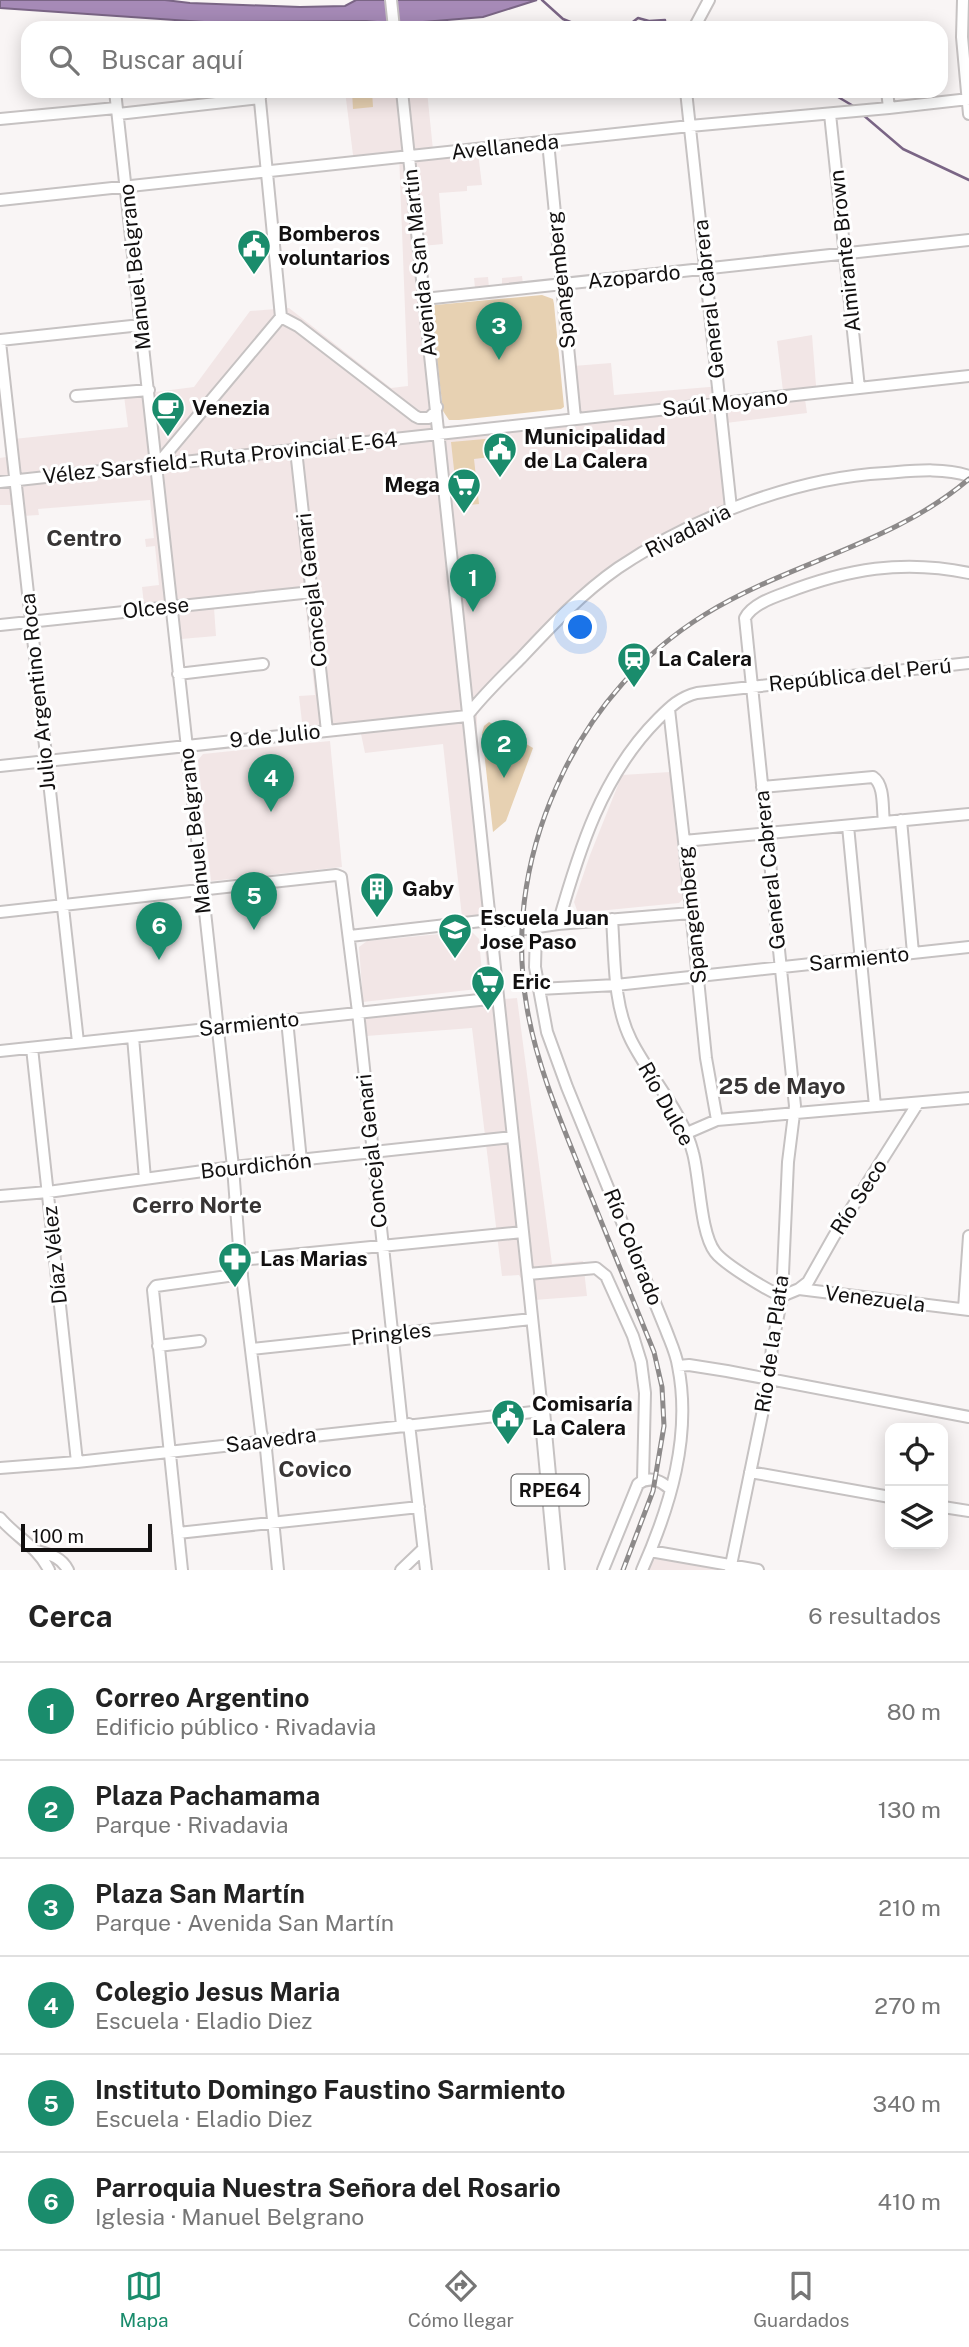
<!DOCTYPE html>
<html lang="es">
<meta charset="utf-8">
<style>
body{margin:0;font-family:"Public Sans",sans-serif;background:#f2f2f2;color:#222}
.controls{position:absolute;right:21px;bottom:21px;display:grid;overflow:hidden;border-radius:14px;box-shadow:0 4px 18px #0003}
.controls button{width:63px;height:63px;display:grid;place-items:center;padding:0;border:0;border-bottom:2px solid #e0e0e0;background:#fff;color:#222;font:35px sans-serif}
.scale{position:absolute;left:21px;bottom:18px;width:131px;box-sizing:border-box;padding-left:7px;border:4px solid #121010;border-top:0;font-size:19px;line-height:24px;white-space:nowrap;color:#121010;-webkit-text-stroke:5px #fff;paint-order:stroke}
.you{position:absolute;left:581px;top:628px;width:24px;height:24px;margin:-18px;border:5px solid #fff;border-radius:50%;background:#1a73e8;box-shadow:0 0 0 10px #1a73e833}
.badge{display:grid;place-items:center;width:46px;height:46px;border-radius:50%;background:#1a8c6c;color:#fff;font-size:23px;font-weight:700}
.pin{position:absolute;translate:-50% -58px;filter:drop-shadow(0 2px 4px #0008)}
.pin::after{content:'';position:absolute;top:37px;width:24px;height:21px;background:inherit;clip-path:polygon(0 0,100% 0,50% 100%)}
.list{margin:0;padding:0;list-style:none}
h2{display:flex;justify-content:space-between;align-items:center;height:91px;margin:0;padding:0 28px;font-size:30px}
h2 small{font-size:23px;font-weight:400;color:#767676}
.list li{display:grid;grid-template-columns:46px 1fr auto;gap:21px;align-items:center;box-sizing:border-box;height:98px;padding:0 28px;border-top:2px solid #e0e0e0}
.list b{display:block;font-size:26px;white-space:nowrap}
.list p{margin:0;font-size:23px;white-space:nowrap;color:#767676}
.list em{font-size:23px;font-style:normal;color:#767676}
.icon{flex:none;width:38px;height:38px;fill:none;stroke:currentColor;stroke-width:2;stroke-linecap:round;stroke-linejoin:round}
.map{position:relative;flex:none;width:969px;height:1570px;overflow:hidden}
.search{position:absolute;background:#fff;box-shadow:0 4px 18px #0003;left:21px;right:21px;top:21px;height:77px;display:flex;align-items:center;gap:18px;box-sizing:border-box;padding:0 24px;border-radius:21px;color:#767676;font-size:26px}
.sheet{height:679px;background:#fff}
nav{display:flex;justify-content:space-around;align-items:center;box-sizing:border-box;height:98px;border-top:2px solid #e0e0e0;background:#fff;font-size:19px;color:#767676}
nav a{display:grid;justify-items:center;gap:4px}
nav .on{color:#1a8c6c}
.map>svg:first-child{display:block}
.built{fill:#f2e6e6}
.green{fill:#e7d1b2}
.water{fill:#a68ab7;stroke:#7a6585;stroke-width:2}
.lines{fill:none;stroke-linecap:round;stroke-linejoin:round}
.stream{stroke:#7a6585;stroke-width:2.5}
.minor-casing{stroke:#c6c2c2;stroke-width:14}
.major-casing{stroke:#c6c2c2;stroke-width:18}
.minor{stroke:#fff;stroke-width:10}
.major{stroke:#fff;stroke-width:14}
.rail-casing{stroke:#8d8a8a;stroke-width:5}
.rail{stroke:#fff;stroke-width:2.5;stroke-dasharray:8;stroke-linecap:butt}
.labels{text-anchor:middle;stroke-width:6;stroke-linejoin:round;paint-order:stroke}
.shield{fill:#fff;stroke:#595858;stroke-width:2}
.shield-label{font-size:19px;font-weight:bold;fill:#121010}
.street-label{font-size:21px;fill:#121010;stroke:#fff}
.poi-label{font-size:21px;font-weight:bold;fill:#121010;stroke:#fff;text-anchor:start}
.neighbourhood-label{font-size:23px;font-weight:bold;fill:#383535;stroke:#fff}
</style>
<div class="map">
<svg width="969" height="1570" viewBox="0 0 969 1570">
<rect width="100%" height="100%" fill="#f9f5f5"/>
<!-- built -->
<path class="built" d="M345,91H427L433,150L477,145L482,185L467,186V191L439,193L443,244L422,246L427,294L475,288L474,278L488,277L489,287L502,286V278L522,276L524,292L427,301L443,428L577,413L573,366L611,363L614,395L721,386L722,397L783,391L777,341L812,335L817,398L805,399L807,413L726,423L738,510L657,550L602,585L576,605L481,704L477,714V735L504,999L517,998L552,1264L583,1261L587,1296L534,1300L519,1275L502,1276L472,1028L366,1036L362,1007L489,994L483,925L463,926L443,744L365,753L361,734L304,739L299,696L315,695L305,599L214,608L216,636L181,639L178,610L145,613L142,587L159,585L155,546L146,547L145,539L154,538L150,500L38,509L39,515L22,516H12L11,505H0V458L6,457L4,440L128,427L124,396L194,387L250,311L289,308L391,388L408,386L399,154L353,155Z
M330,741L342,867L211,881L198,760L203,754Z
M670,772L683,899L679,903L578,913L574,902L590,855L622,775Z
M471,931L479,939L483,984L477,989L363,1002L359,947L367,941Z
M655,1559L721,1568L723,1570H647L652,1560Z"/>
<!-- green -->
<path class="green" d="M352,91H372L373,107L353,109Z
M542,295L553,299L554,304L564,407L561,409L459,420H449L443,411L432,316V310L435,305Z
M507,437V455L474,459L479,504L458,506L451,442Z
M489,722L533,748L506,821L493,832L482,733L484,726Z"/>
<!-- water -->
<path class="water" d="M0,0H165L190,3L300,7L345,6L356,0H537L483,17L399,24L366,21L204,22L0,8Z"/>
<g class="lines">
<!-- stream -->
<path class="stream" d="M542,0L563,19L585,28
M625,28L638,18L649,21L665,20V28
M828,91L855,107
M862,114L903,149L969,180"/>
<!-- minor casing -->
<g class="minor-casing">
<path id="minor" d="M391,0L394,28
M963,0L962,37L969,114
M694,28L709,0
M115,91L233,1167L240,1260L261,1432L266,1449L278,1570
M259,91L281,317
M686,91L731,508
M887,91L889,108
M118,114L260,98
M830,114L859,388
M0,119L116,108
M548,142L575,418
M0,200L690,126L889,108L969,99
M424,299L969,240
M281,317L298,326L415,416L419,418H429L435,412L437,407
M0,340L141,325
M0,342L78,1042
M76,396L149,390
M296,450L327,731
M156,466L281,317
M0,482L969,376
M0,625L312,592
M178,674L263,664
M669,709L684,841L706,1058L717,1120
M467,716C483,695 502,677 521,658C551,626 582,593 618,568C694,517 794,478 885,473C912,471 943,467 969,476
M0,766L467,716
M762,787L873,777C885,785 882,808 884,822
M901,820L913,953
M848,826L875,1106
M684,841L969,814
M0,912L336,875L341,877L358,1012L402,1425
M612,919C615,960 613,1004 631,1040C650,1078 683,1112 693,1153C700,1179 700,1232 715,1252C724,1264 768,1291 782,1296L799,1289L969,1310
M558,924C579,850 602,775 658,719C670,707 680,697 697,693L969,663
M536,928L535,967L547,1032L567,1087L666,1330C670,1341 676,1353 678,1366C692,1436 670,1507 642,1570
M491,934L558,924L691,913
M350,936L490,920
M539,989L616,985L969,947
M287,1020L301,1161
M133,1037L145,1179
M32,1048L77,1462
M0,1051L498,998
M687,1133L717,1120L969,1098
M0,1196L48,1192L233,1167L513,1137
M240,1260L523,1232
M528,1274L596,1268L606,1276L633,1336L641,1362L645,1393L643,1480
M799,1289L808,1282L834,1236L918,1103
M964,1309L969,1236
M158,1346L200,1341
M251,1349L532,1319
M678,1366L689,1365L727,1371L969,1417
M409,1424L426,1570
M0,1468L77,1462L542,1411L402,91
M750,1472L890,1497
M943,1507L969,1511
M0,1518C16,1537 38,1547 49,1570
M178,1533L419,1507
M37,1551C51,1555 61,1557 68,1570
M650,1551L758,1570
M182,1570L153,1290L156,1286L242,1274
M401,1570L423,1549
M603,1570L638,1484C650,1475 662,1481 671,1490
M730,1570L769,1381L772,1347L782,1296L788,1162L795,1106L745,618C752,605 771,598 785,593C847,569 903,559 969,573"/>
</g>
<!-- major casing -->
<g class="major-casing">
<path id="major" d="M542,1411L557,1570"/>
</g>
<!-- minor -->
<use href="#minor" class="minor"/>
<!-- major -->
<use href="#major" class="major"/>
<!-- rail casing -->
<g class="rail-casing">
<path id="rail" d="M623,1570L653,1491L664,1426L662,1387L654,1352C631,1295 608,1237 584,1179C562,1124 537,1067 527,1008C513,927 527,846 563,773C594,708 643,653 704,615C789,562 892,545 969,479"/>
</g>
<!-- rail -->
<use href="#rail" class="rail"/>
</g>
<!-- icons -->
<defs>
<g id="civic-pin" transform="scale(1.75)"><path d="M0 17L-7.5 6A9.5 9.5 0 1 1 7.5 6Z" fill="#1a8c6c" stroke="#fff"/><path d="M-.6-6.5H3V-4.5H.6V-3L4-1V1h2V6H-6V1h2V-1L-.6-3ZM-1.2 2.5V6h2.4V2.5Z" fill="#fff"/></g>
<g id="cafe-pin" transform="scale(1.75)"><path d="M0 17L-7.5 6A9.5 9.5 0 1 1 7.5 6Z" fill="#1a8c6c" stroke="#fff"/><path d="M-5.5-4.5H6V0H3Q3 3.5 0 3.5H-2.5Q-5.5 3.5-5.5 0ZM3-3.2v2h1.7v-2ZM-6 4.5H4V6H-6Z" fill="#fff"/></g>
<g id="supermarket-pin" transform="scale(1.75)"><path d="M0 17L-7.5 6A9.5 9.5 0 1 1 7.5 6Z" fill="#1a8c6c" stroke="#fff"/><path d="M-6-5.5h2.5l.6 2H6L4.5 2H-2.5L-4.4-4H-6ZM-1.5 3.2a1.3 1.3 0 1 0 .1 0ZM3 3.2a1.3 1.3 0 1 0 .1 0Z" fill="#fff"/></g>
<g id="station-pin" transform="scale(1.75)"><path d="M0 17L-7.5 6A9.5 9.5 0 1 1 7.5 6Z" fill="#1a8c6c" stroke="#fff"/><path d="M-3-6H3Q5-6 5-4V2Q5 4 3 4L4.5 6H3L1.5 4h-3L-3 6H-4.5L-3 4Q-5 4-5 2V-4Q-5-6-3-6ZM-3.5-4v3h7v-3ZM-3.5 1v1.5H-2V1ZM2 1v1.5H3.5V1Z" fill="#fff"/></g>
<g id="building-pin" transform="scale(1.75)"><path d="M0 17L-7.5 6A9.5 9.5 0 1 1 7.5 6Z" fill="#1a8c6c" stroke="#fff"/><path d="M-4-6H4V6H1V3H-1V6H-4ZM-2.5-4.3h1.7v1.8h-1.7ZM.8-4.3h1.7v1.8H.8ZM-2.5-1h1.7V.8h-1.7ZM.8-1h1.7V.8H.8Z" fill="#fff"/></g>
<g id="school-pin" transform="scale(1.75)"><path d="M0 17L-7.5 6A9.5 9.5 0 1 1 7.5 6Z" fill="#1a8c6c" stroke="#fff"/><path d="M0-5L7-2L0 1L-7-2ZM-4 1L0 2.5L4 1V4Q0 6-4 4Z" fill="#fff"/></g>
<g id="pharmacy-pin" transform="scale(1.75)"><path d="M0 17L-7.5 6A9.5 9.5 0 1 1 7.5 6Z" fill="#1a8c6c" stroke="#fff"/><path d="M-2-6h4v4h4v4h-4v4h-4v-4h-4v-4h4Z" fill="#fff"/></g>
</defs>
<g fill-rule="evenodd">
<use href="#civic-pin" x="254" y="246"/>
<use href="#cafe-pin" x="168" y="408"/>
<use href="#civic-pin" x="500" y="449"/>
<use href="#supermarket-pin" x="464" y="485"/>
<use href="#station-pin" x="634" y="659"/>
<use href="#building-pin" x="377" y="889"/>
<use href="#school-pin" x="455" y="930"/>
<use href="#supermarket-pin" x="488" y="982"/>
<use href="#pharmacy-pin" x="235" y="1259"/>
<use href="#civic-pin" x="508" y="1416"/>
</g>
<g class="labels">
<!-- shield labels -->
<rect class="shield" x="511.5" y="1474.5" width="77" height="31" rx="5"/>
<g class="shield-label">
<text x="550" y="1497">RPE64</text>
</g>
<!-- street labels -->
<g class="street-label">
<text transform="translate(505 147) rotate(-6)" y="7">Avellaneda</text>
<text transform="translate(845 251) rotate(-96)" y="7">Almirante Brown</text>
<text transform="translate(420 263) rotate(-96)" y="7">Avenida San Martín</text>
<text transform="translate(135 267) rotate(-96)" y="7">Manuel Belgrano</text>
<text transform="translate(634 277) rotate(-6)" y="7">Azopardo</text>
<text transform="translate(561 280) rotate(-96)" y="7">Spangemberg</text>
<text transform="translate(709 299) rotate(-96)" y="7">General Cabrera</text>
<text transform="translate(725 403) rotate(-6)" y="7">Saúl Moyano</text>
<text transform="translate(220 458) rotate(-6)" y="7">Vélez Sarsfield - Ruta Provincial E-64</text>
<text transform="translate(688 531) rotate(-27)" y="7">Rivadavia</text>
<text transform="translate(312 590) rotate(-96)" y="7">Concejal Genari</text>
<text transform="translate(156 608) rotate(-6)" y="7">Olcese</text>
<text transform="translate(860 675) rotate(-6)" y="7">República del Perú</text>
<text transform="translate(38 692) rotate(-96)" y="7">Julio Argentino Roca</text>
<text transform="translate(275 736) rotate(-6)" y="7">9 de Julio</text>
<text transform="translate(195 831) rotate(-96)" y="7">Manuel Belgrano</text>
<text transform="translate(770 870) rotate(-96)" y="7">General Cabrera</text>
<text transform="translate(692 915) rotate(-96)" y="7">Spangemberg</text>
<text transform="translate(859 959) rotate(-6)" y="7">Sarmiento</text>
<text transform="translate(249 1024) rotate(-6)" y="7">Sarmiento</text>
<text transform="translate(666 1104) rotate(61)" y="7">Río Dulce</text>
<text transform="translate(372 1151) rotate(-96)" y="7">Concejal Genari</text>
<text transform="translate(256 1166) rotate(-6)" y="7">Bourdichón</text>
<text transform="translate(859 1197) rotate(-57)" y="7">Río Seco</text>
<text transform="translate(633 1247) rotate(68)" y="7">Río Colorado</text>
<text transform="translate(55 1255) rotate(-96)" y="7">Díaz Vélez</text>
<text transform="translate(875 1299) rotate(7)" y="7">Venezuela</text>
<text transform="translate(391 1334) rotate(-6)" y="7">Pringles</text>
<text transform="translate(772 1344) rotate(-82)" y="7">Río de la Plata</text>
<text transform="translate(271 1440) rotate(-7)" y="7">Saavedra</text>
</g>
<!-- poi labels -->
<g class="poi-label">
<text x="278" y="241">Bomberos<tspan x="278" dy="24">voluntarios</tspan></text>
<text x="192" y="415">Venezia</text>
<text x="524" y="444">Municipalidad<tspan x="524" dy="24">de La Calera</tspan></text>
<text x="440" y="492" text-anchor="end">Mega</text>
<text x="658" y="666">La Calera</text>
<text x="402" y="896">Gaby</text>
<text x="480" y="925">Escuela Juan<tspan x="480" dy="24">Jose Paso</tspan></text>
<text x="512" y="989">Eric</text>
<text x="260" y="1266">Las Marias</text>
<text x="532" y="1411">Comisaría<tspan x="532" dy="24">La Calera</tspan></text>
</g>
<!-- neighbourhood labels -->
<g class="neighbourhood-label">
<text x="84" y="546">Centro</text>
<text x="782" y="1094">25 de Mayo</text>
<text x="197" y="1213">Cerro Norte</text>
<text x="315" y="1477">Covico</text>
</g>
</g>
</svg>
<div class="controls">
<button><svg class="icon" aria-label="locate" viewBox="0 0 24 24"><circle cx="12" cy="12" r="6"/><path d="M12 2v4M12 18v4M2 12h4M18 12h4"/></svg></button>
<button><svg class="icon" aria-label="layers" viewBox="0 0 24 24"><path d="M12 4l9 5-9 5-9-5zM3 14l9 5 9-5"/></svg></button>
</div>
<div class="scale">100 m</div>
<div class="you"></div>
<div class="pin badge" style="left:473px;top:612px">1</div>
<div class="pin badge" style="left:504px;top:778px">2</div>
<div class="pin badge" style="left:499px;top:360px">3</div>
<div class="pin badge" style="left:271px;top:812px">4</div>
<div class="pin badge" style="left:254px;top:930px">5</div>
<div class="pin badge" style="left:159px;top:960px">6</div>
<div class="search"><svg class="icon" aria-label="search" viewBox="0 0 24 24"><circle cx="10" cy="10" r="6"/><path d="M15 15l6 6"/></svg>Buscar aquí</div>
</div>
<section class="sheet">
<h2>Cerca<small>6 resultados</small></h2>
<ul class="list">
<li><span class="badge">1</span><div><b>Correo Argentino</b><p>Edificio público · Rivadavia</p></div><em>80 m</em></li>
<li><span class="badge">2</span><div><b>Plaza Pachamama</b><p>Parque · Rivadavia</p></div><em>130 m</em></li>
<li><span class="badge">3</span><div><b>Plaza San Martín</b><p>Parque · Avenida San Martín</p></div><em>210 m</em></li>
<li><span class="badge">4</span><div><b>Colegio Jesus Maria</b><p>Escuela · Eladio Diez</p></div><em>270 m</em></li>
<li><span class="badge">5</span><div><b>Instituto Domingo Faustino Sarmiento</b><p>Escuela · Eladio Diez</p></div><em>340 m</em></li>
<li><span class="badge">6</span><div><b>Parroquia Nuestra Señora del Rosario</b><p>Iglesia · Manuel Belgrano</p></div><em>410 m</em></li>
</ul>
</section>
<nav>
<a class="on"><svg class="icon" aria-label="map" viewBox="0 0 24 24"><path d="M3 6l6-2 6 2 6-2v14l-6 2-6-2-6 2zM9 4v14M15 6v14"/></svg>Mapa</a>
<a><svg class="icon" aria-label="directions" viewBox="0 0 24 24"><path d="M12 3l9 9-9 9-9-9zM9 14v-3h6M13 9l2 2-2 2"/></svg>Cómo llegar</a>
<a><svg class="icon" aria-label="saved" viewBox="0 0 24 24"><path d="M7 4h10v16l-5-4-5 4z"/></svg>Guardados</a>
</nav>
